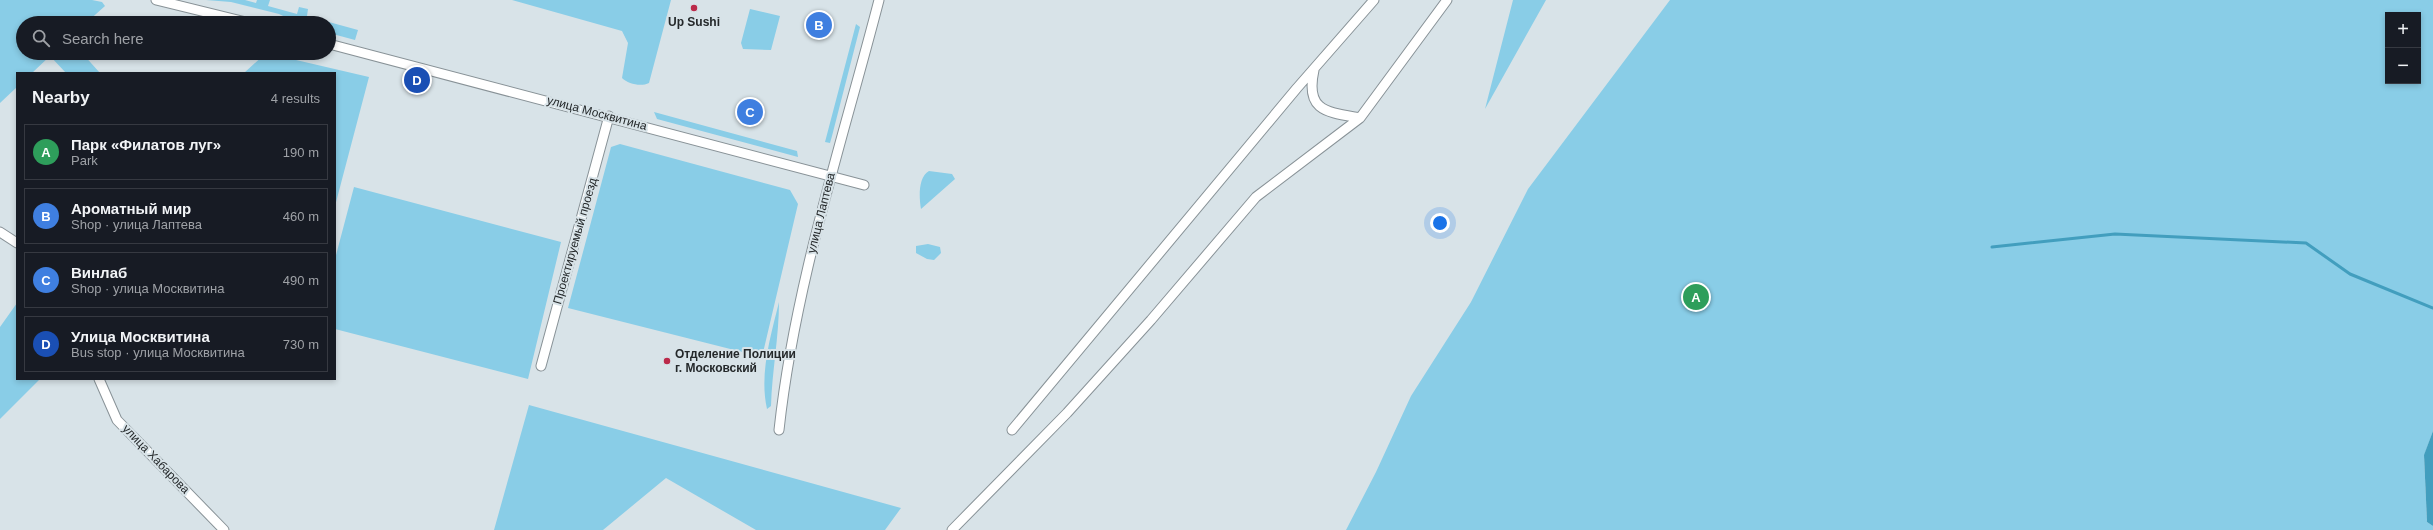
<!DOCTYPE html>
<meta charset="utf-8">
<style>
body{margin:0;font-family:Arial,sans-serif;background:#20242c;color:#f1f3f6}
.controls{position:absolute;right:12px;top:12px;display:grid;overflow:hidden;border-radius:0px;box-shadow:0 2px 6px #0003}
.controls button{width:36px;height:36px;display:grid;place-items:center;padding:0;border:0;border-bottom:1px solid #363941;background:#171b24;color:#f1f3f6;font:20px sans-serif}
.you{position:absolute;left:1440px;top:223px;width:14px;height:14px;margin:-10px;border:3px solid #fff;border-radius:50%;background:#1a73e8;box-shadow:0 0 0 6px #1a73e833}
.badge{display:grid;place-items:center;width:26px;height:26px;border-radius:50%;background:#d999a9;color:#fff;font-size:13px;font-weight:700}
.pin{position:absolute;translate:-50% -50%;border:2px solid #fff;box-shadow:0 1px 4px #0006}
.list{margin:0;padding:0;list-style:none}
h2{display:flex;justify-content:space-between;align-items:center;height:52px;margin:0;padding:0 16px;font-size:17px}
h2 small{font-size:13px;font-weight:400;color:#9ea1a6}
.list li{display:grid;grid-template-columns:26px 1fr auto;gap:12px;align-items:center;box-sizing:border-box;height:56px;margin:0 8px 8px;padding:0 8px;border:1px solid #363941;border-radius:0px}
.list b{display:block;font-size:15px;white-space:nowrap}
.list p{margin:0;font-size:13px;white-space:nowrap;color:#9ea1a6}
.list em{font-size:13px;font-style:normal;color:#9ea1a6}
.icon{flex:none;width:22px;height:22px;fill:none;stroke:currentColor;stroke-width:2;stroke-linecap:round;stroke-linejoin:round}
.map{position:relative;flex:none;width:2433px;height:530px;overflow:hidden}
.search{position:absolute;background:#171b24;box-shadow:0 2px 6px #0003;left:16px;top:16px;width:320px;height:44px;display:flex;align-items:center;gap:10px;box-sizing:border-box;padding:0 14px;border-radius:22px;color:#9ea1a6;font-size:15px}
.panel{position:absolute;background:#171b24;box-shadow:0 2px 6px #0003;left:16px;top:72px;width:320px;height:308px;border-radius:0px}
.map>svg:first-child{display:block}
.green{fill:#89cde7;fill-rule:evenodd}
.water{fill:#429ebe}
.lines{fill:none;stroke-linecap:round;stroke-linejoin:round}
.stream{stroke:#429ebe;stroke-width:3}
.minor-casing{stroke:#889297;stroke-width:11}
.minor{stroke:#fff;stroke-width:9}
.poi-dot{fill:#bb2a4a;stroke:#d8e3e8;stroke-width:1.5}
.labels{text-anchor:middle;stroke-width:4;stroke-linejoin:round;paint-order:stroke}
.poi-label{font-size:12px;font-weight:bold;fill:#24282a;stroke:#d8e3e8}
.street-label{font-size:12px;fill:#24282a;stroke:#d8e3e8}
</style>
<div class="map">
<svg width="2433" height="530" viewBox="0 0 2433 530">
<rect width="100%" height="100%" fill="#d8e3e8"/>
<!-- green -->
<path class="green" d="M0,0H92L102,2L105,6L86,23H23V53H82L100,73H66L50,56L32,73H17V87L0,103Z
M206,0H245L256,3L257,0H270L268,6L297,14L299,7L308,9L307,16L358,30L355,40L329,33V23H298L279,14L231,2Z
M512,0H671L649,83C641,87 628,84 622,78L628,43L622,31Z
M1513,0H1546L1485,109Z
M1670,0H2433V431L2424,456L2427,522L2433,526V530H1346L1376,472L1411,396L1471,302L1528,189ZM2388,15H2418V81H2388Z
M750,9L780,16L771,50L743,49L741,43Z
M856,24L860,27L832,136L830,143L825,142Z
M266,53L369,77L335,206V73H244Z
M654,112L797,151L798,157L657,119Z
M620,144L790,190L798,204L762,357L568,308L610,151L611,147Z
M929,171L952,174L955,179L921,209C919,198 918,177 929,171Z
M354,187L561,242L528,379L335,329V259Z
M928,244L940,247L941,253L934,260L927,259L916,253V246Z
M779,302C779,337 772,371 771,406L767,409C759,374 771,335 779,302Z
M17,303V379H40L0,419V327Z
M529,405L901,508L885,530H756L666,478L603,530H494Z"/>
<!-- water -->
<path class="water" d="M2433,431V526L2427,522L2424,455Z"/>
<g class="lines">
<!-- stream -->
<path class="stream" d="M1992,247L2115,234L2306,243L2350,274L2433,308"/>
<!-- minor casing -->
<g class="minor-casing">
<path id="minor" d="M156,0L250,23
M329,44L864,185
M1314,70C1305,111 1326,112 1360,118
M0,232L17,243
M541,366L609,116
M99,379L117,420L224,530
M779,430C795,283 842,143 879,0
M1012,430L1297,88L1374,0
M952,530L1067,413L1151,320L1256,197L1360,118L1447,0"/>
</g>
<!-- minor -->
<use href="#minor" class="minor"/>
</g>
<!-- markers -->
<g class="poi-dot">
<circle cx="694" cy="8" r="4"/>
<circle cx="667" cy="361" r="4"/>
</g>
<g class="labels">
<!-- poi labels -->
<g class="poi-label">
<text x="694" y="26">Up Sushi</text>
<text x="675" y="358" text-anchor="start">Отделение Полиции<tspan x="675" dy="14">г. Московский</tspan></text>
</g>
<!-- street labels -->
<g class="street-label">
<text transform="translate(597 113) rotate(15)" y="4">улица Москвитина</text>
<text transform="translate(821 213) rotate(-76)" y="4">улица Лаптева</text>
<text transform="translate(575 241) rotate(-74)" y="4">Проектируемый проезд</text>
<text transform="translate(156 459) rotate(46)" y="4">улица Хабарова</text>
</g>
</g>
</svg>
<div class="controls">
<button>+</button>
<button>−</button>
</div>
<div class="you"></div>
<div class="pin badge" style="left:1696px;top:297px;background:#2e9e5b">A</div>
<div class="pin badge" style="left:819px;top:25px;background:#3f7fe0">B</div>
<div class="pin badge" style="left:750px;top:112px;background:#3f7fe0">C</div>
<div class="pin badge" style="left:417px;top:80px;background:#1a4fb4">D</div>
<div class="search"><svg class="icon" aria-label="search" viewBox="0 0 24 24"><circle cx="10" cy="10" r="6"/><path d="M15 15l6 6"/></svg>Search here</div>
<section class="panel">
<h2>Nearby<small>4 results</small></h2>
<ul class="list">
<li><span class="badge" style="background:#2e9e5b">A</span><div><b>Парк «Филатов луг»</b><p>Park</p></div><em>190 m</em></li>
<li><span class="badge" style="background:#3f7fe0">B</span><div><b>Ароматный мир</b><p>Shop · улица Лаптева</p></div><em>460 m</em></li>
<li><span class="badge" style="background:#3f7fe0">C</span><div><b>Винлаб</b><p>Shop · улица Москвитина</p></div><em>490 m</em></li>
<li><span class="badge" style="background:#1a4fb4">D</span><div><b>Улица Москвитина</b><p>Bus stop · улица Москвитина</p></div><em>730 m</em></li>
</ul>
</section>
</div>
